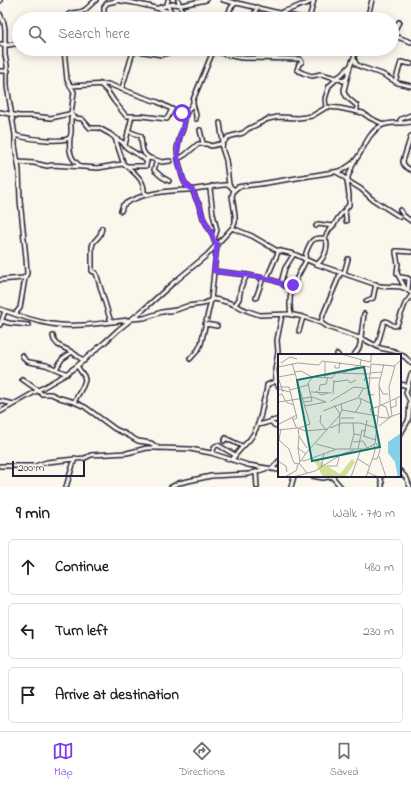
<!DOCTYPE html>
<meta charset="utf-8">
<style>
body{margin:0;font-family:"Indie Flower",sans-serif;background:#f6f6f6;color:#202124}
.scale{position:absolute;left:12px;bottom:10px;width:73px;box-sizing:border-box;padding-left:4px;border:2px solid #22223b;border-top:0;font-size:11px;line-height:14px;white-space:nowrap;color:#22223b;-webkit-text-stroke:3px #fbf7ec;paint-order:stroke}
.stop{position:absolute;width:12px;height:12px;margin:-9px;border:3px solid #7c3aed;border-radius:50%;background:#fff}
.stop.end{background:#7c3aed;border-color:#fff;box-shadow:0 1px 4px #0008}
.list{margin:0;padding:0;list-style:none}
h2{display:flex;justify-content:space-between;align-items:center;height:52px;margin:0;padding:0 16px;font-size:17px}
h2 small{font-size:13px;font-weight:400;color:#757577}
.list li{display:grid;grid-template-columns:26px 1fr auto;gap:12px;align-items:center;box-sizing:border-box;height:56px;margin:0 8px 8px;padding:0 8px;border:1px solid #e0e0e0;border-radius:6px}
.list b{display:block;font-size:15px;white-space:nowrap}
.list em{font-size:13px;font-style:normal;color:#757577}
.icon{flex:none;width:22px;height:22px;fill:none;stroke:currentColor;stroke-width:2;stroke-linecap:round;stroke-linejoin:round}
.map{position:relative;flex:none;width:411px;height:487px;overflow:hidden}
.search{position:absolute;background:#fff;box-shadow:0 2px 10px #0003;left:12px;right:12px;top:12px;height:44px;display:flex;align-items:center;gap:10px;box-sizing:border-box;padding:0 14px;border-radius:22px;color:#757577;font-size:15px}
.sheet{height:244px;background:#fff}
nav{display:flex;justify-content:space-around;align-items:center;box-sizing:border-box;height:56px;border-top:1px solid #e0e0e0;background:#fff;font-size:11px;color:#757577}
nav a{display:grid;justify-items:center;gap:2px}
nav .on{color:#7c3aed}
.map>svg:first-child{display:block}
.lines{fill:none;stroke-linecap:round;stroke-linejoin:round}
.street-casing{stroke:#22223b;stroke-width:6}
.street{stroke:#fbf7ec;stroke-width:3}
.route{stroke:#7c3aed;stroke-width:5}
.inset-road{fill:none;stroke:#a4a2a5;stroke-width:1}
.view{fill:#0f766e;fill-opacity:0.15;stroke:#0f766e;stroke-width:2}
.inset-edge{fill:none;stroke:#22223b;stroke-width:2}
</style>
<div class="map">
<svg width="411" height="487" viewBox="0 0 411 487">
<rect width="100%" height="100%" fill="#fbf7ec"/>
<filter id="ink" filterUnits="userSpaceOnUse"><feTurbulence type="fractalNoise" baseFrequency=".025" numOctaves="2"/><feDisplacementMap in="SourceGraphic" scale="8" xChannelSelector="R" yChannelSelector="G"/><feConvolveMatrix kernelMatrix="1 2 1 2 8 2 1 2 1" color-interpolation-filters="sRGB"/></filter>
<g filter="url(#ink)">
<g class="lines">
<!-- street casing -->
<g class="street-casing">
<path id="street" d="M115,0C141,3 166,10 191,19
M168,0L167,5L172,13
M178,0L184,16
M223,0L235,3
M0,1V0
M158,8L173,4L182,5L206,0
M282,12L294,8L301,5L306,4L314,0
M0,14L4,23L5,30V55L7,65V86L15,135V145L19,170L20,200L26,258L27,273L26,276L23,278L0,280
M66,19C68,10 76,14 83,11C88,8 92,3 96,0
M67,19L76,14
M105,19L104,13V7L107,3L116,1
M226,19C229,13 230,5 237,3L305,19
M253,19L257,7
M309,19L314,0
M367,19L372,0
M392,35L411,42
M392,35L399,22
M0,44L9,45L19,43
M128,49L136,51
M214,51L236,57L242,58L300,59L302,62L299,64L297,70L303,73L312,76L321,74L336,78L341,75L350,66
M354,58L356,64L361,67L382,74L398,83L411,86
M0,71H8
M337,78L343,81L346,79
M395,82L401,62L411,64
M100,84L108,92L114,101L126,116H141L167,119L172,109
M70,86L108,84L143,97L158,102L177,112L186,114
M121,89L123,85L132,55L135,52L138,51L162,55L168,53L171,49
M326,107L325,99L329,86L338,78
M357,111V106C352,100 344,98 344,90L350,67L357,49
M0,112L19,116H33L51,118L69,114L76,118L82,119L90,128H99L110,134L115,138L122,142L127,148L142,157L147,162
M196,119C197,112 192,107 193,100L214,49
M220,123L223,143L222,148L226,160L229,185
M401,123L400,120L401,119L411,115
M200,130L203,143
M128,131L141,136C142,145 141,154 150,158
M15,135C23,138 65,144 70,137C73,132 69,122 72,115L71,114L74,92L67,80L64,49
M411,136L403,161C403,166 407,168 411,170
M70,137C69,148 69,158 79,165
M115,138L124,165
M125,145L132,116
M178,159L185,155L198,144H207L211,146L220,144L224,142L228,137L243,133L248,129L268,119L278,117L298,118L306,117L312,116L327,107L339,108L363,113L370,118L383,124
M157,160L154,170L162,177L169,181
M18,162L34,163L47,166L53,165L98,168L122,164L127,166H146L147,159L150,158L162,162L170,161
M127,166C135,174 145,180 144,193L147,194
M336,172L343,176L348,181L361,189L372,199L400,217
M348,181V177L354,162
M212,186L210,189L213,214L217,230L214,239
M191,189L186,185L183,179L178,159L177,149L180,136L183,129L186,114L193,103
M345,209L346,221
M400,210L404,216L411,221
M121,211L123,205C141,193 165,191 187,190C199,189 212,186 225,185H229L234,190
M316,226L318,224L333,226
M102,228L100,235L93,243L92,247V271L96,273L110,319L113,322
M232,228L252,236L276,250L294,254L316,264L380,286C392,288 401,283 411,293
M305,259C305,254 310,240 315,239C318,238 321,238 325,238L329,230L334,225L338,218L349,205V195L347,180
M317,264C324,259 330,246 325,238
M214,271L247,275L269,279L281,283L285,286L293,287
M344,273L348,259
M400,277L407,278L409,279L408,289
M267,278L279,250
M281,283L282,279L285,268L294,254
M405,288L397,273L398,264L396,253V251H398L411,252
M256,298L263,278
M366,301L373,298L376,284
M235,305L239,299L241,287L247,275
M0,309C16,315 34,321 51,324C76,328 103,323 128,320
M15,314L20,308L25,278
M291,315C289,303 289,291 296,280C299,273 303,267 306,260
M131,319L144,318L162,312L176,310L187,306L203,304L213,299L219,300L230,303L248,311L260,315L289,314L303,317L321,323L327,327L365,340L380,348L394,351L405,357L411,363
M2,321L9,323L28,325
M321,323L323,315L341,272
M205,324L217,326
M0,325L5,311
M299,331L303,317
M53,336L54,340L58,345L72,352L84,361
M375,345L378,343L384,322L386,321L394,326L397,325L405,304L411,296
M337,354L338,355
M22,355L25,360L29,362L46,365L67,374
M354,355L359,348L360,344L364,314
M190,359L198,350L201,344L211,300L217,244L215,242L212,234L203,218L200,206L197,201L192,189
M56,369L62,359L72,352
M22,379L39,391
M400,384L408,386
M279,387L276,381L275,370L278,352L277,340L282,315
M38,391L42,394H51L60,398L74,402L85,407L115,429L124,433L138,441L151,443L158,448
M0,401L14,404
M74,402L83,386L85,380L84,376L77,366
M0,412L63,376L77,366L105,342L118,330L143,310L172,284L207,255L221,240L232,228L235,223V215L232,196L234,190L238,187L243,186L260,184L340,171C345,169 349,166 353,163C364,152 366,134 381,126C391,120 401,125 411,122
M271,421L274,425L277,426L279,425
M258,425L266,423L279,419
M400,435L408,421L409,417L410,401L406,393L411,374
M224,441L226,438L227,439L242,446
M212,453L215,446L218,445L235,455
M232,460C237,452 244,446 250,439C258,429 261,416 263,404C264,397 267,392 267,385L276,381
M0,466H35L47,462L85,458L91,455L127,453L147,448H158L190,449L211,453L248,465L279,470
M272,469L279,461
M400,471L407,479L410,487
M256,472L257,487
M312,476L323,478L333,476
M333,476L334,479L341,487
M380,476L382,483V487
M66,487L75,458
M171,487L179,483L211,476L249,474L265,469
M291,487L294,476"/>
</g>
<!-- street -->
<use href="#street" class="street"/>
</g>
</g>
<g class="lines" filter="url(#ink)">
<!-- route -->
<path class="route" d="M182,113L186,114C184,119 184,125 182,130C177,146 176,157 181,173C183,180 185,185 191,189H192L197,201L200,206L203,218L212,234L214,242L217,244L214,271L247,275L269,279L281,283L285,286L293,287V285"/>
</g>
<!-- overview -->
<g transform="translate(278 354)">
<rect width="123" height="123" fill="#fbf7ec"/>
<path d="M38,105L62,120L74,105L77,108L67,123H45L36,106Z" fill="#d2e094"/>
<path d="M123,79V123H120L117,108L110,99V88Z" fill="#85d0e6"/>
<path class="inset-road" d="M63,0L84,6M93,8V1L99,0M3,9L12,3L19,5M14,9L32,70L21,74M57,11V14H61L62,8M82,12L83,6L93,8M0,13L20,9L41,11L44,7L92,13M16,18L23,17L34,23L54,24L58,19L92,20M65,19L80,12M92,19L104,18M46,22L58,19M0,23L17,20M0,23L5,38M47,23V7M86,27L87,24H102M55,28L70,26L72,29L78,26M91,32L90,40L96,41M101,32L105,40H110M0,33H11L19,64L15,66M0,35L12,38M12,36L30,31M38,37L43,41L50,39M41,37L42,31L48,30L50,23M33,38L53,39M55,40L56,26M0,41L4,40L8,48L16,51M81,44L92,49M112,46L111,33L117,12M53,47L76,33L86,34M112,47L114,62M0,48L34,43L48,48M25,48L34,47L30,29L35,23M56,51L62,60L61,79M102,51L101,30L106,10M103,51L108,53L111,63M27,52L48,48M112,54L118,52V45M64,56L100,62M45,57L63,50M77,59L83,49L82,45M43,61L42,68L48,76M95,61L92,55L102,52M14,63L18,73L27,77L50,75M100,63L109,64L123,59M63,64H76M75,69L76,80L82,81M1,70L19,61M101,72L114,62M20,74L21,82L29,94M52,74L64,69H82L99,74M3,75L1,86L11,95L16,109L21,110M0,76L19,74M21,82L20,94L28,100M85,82L98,86M86,82L89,66M75,88L85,87L89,94M38,90L57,95M20,94L22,108M72,95L76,80M80,95L84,76L88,77M101,102L108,123M80,105L91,112M94,105H99L102,96L98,89M24,106L26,107L59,95H87L97,90L101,52L123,42M0,107L8,112L9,118M21,109L29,119M49,112H59L61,103M43,114L46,99M89,118L100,123M7,123L19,116V112L29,98L61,62L64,56L63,50L80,44L85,35L91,33L93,10L116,12L123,6M15,123L37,117L64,100L76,96M73,123L83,95M88,123L97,97L96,90"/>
<path class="view" d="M86,13L102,93L34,107L19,26Z"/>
<rect width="123" height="123" class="inset-edge"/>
</g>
</svg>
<div class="scale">200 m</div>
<div class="stop" style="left:182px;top:113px"></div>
<div class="stop end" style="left:293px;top:285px"></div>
<div class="search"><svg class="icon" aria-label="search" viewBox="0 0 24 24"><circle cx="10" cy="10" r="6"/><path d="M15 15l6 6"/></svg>Search here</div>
</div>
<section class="sheet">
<h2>9 min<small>Walk · 710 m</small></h2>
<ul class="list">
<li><svg class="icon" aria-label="ahead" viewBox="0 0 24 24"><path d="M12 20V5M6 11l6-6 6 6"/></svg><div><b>Continue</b></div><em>480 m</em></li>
<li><svg class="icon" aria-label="left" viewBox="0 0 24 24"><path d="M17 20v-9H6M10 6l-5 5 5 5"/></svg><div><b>Turn left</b></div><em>230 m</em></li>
<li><svg class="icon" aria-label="arrive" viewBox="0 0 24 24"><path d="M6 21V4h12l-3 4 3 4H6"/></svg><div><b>Arrive at destination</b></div></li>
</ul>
</section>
<nav>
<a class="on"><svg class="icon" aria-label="map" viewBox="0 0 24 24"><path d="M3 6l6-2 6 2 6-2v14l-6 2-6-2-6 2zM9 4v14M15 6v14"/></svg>Map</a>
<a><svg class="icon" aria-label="directions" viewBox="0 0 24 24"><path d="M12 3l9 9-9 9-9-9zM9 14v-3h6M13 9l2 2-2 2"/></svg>Directions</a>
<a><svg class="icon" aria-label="saved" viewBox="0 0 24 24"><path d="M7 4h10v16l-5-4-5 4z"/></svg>Saved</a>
</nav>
